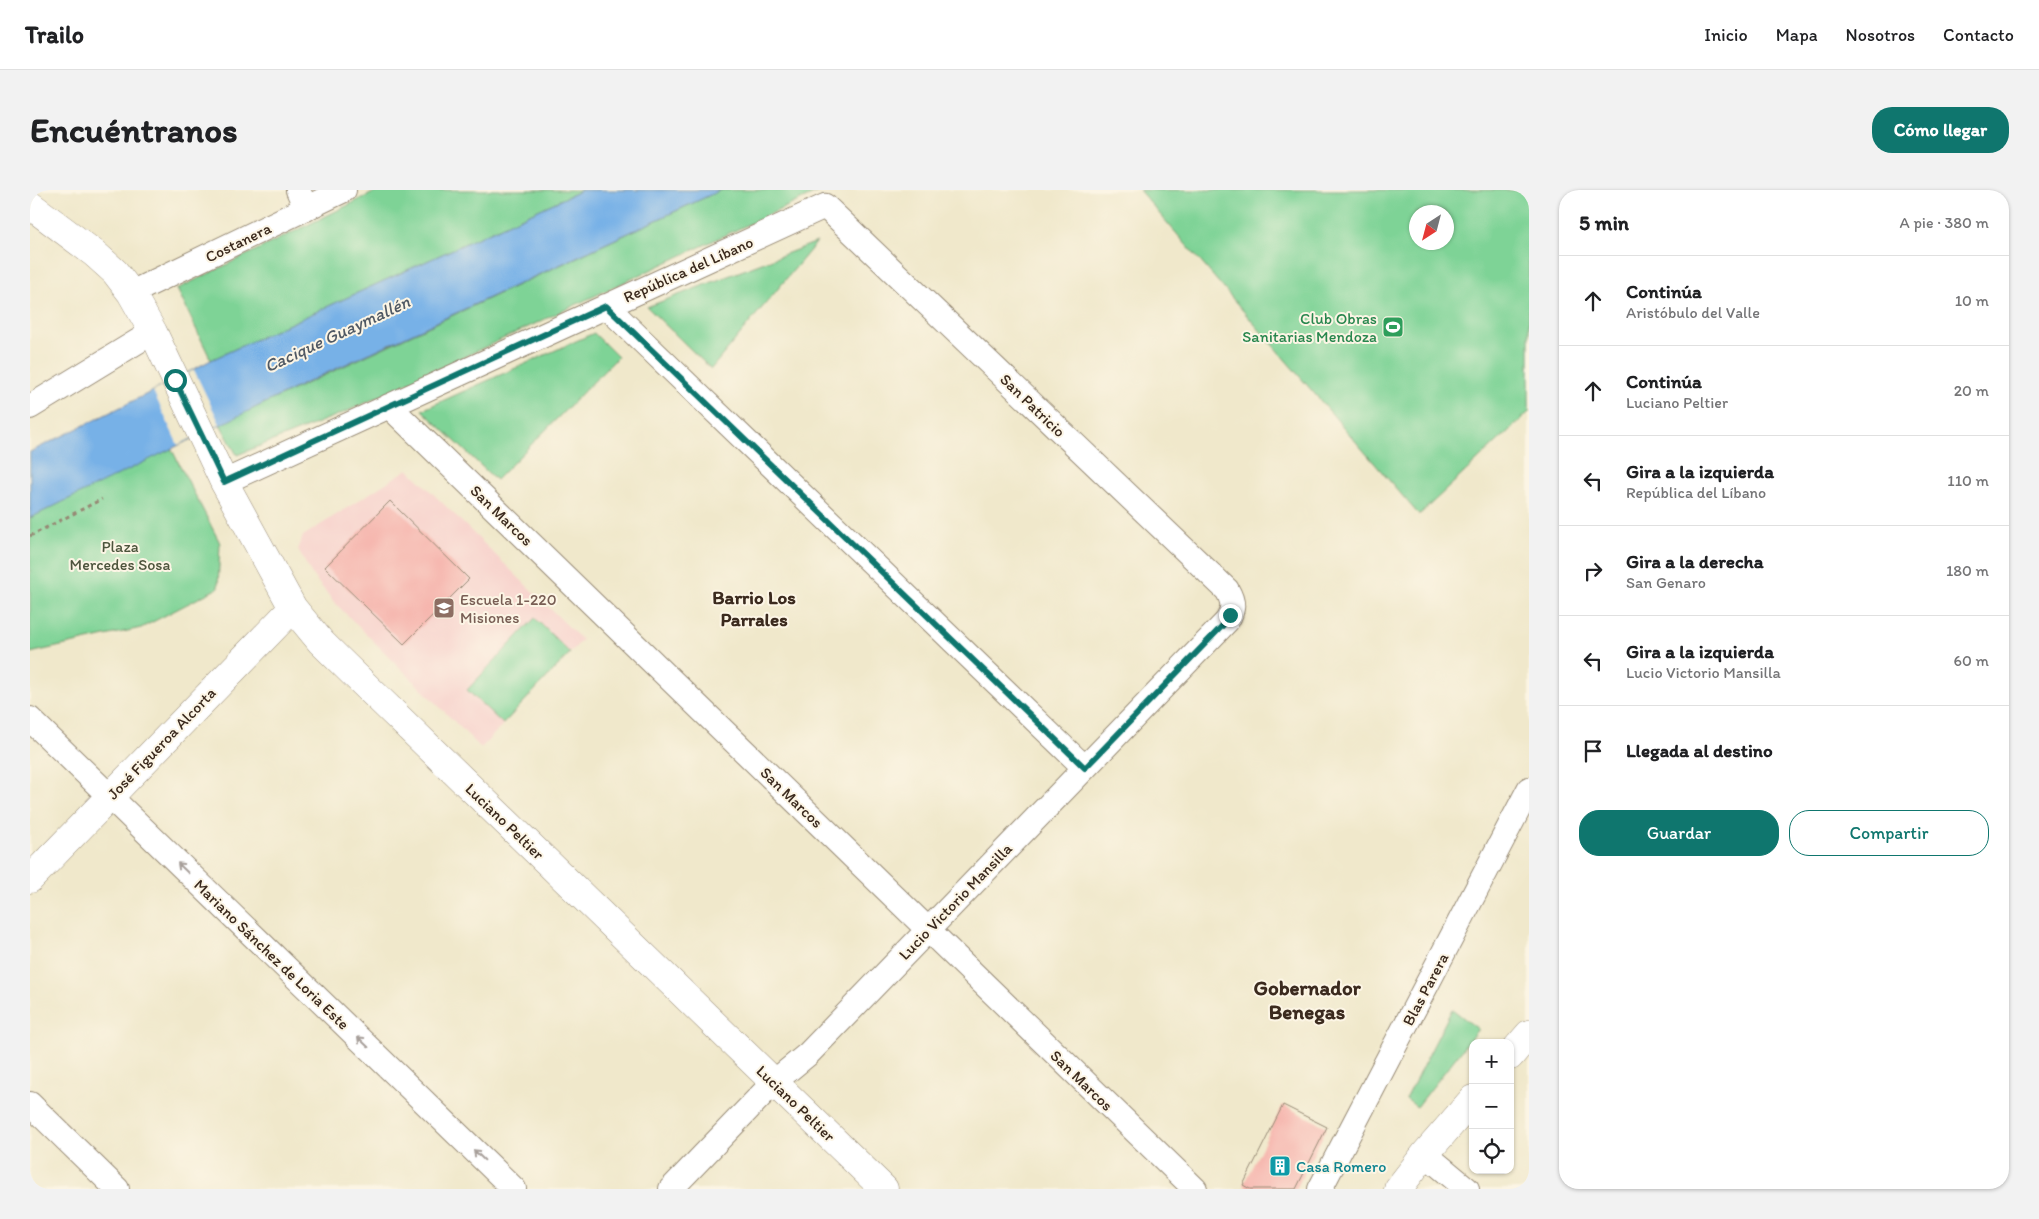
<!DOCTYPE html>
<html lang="es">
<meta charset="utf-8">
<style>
body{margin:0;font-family:Itim,sans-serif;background:#f2f2f2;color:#202124}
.controls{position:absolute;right:15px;bottom:15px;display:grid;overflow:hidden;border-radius:10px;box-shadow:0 1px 4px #0004}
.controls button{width:45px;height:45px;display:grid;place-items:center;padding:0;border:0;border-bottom:1px solid #e0e0e0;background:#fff;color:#202124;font:25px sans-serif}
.compass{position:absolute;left:1379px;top:15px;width:45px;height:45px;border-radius:50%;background:#fff;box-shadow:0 1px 4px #0004;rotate:216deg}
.stop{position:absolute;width:15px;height:15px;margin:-11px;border:4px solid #0f766e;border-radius:50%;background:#fff}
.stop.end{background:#0f766e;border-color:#fff;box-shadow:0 1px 5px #0008}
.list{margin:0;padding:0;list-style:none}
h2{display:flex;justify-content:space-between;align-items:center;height:65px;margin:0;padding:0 20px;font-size:21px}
h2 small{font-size:16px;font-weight:400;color:#757577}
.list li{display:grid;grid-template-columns:32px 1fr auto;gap:15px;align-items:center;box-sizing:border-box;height:90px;padding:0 20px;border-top:1px solid #e0e0e0}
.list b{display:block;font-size:19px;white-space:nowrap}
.list p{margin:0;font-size:16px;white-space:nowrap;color:#757577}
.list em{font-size:16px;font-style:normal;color:#757577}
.actions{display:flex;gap:10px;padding:15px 20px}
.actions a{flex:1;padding:11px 0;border:1px solid #0f766e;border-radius:20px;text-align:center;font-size:18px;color:#0f766e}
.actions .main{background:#0f766e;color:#fff}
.icon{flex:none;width:28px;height:28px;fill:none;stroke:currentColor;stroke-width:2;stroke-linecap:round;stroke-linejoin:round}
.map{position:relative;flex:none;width:1499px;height:999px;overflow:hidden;border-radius:20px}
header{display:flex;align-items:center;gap:30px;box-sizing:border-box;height:70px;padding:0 25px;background:#fff;border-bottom:1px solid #e0e0e0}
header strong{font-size:24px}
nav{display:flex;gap:28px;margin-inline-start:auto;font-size:18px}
.intro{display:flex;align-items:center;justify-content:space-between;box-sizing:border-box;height:120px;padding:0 30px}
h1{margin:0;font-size:35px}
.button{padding:12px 22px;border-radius:20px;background:#0f766e;color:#fff;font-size:18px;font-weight:700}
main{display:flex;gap:30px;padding:0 30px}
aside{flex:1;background:#fff;border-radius:20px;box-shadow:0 1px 4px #0004}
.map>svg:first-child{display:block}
.built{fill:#f7d0cb}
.green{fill:#7ed396;stroke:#5c7e5a;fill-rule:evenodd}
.water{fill:#77b1e7;stroke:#596e82}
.pier{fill:#f0e8cb}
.building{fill:#f5aea7}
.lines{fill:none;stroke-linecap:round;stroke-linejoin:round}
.street-casing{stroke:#968974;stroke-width:26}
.secondary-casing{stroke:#968974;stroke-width:29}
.path{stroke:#968974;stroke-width:3;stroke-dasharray:4 4;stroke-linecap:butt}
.street{stroke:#fff;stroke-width:24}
.secondary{stroke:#fff;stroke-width:28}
.oneway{stroke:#a79f9a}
.route{stroke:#0f766e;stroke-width:6}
.labels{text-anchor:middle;stroke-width:4;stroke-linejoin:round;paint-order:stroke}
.street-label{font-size:16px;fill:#3b2a1e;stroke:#fcf5e5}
.leisure-label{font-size:16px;fill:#27864d;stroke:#fcf5e5;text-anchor:end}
.park-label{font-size:16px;fill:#4c543c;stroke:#fcf5e5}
.education-label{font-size:16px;fill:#785e54;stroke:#fcf5e5;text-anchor:start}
.culture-label{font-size:16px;fill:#0d838f;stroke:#fcf5e5;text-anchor:start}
.water-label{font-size:18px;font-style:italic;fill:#505964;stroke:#fcf5e5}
.quarter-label{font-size:19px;font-weight:bold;fill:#3b2a1e;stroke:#fcf5e5}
.district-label{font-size:21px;font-weight:bold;fill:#3b2a1e;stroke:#fcf5e5}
</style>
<header>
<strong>Trailo</strong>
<nav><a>Inicio</a><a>Mapa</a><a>Nosotros</a><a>Contacto</a></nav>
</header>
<div class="intro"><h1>Encuéntranos</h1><a class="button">Cómo llegar</a></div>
<main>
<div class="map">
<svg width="1499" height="999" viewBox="0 0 1499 999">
<rect width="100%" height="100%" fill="#fcf5e5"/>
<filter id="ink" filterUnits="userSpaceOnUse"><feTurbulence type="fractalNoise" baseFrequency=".02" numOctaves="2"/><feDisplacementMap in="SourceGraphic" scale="10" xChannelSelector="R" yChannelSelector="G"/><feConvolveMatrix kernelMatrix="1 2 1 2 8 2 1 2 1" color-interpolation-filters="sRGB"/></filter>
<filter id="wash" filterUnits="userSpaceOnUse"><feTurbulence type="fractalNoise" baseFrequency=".0096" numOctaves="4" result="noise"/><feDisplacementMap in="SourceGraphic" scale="20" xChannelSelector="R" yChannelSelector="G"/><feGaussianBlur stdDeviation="1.12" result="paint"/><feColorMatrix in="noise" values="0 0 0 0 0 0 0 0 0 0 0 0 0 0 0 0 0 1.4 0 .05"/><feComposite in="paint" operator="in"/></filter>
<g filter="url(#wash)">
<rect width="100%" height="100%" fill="#f0e8cb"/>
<!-- built -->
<path class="built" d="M378,279L552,450L451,558L304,412L283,386L268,360L273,346Z"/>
<!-- green -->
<path class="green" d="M349,0H552L181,170L147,99Z
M691,0H792L318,221L207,265L190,234Z
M1109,0H1499V222L1389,325ZM1386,22H1416V52H1386Z
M787,52L681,179L617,117Z
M564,143L588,167L466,290L392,220Z
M141,258L190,353L188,398L111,438L0,463V328Z
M505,428L540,463L473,534L437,500Z
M1422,819L1448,839L1387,917L1376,909Z"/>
<!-- water -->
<path class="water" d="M552,0H691L286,188L0,328V262L123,201L181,170Z"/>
<!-- pier -->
<path class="pier" d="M164,180L190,234L148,255L123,201Z"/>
<g id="blocks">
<!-- building -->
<path class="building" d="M360,311L439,389L374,454L295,377Z
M1253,915L1297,937L1266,999H1220L1213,995Z"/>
</g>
</g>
<g filter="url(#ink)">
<use href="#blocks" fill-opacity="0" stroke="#968974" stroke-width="1"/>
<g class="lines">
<!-- street casing -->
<g class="street-casing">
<path id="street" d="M268,0L276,19
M101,103L314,0
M576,116L1055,578
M359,216L1165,999
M0,217L123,142
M194,292L795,16L1197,400C1204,412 1204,419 1197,431L778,864L744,892L641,999
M0,529L484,999
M0,914L87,999
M1395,964L1437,999
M1290,999L1499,599"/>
</g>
<!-- secondary casing -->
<g class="secondary-casing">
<path id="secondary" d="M0,15L65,64L85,82L101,103L123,142L194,292L263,418L291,452L337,497L854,999
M0,689L263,418
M1480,866L1499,844
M1368,999L1395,964L1443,909"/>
</g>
<!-- path -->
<path class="path" d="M0,346L72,309"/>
<!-- street -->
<use href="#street" class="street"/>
<!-- secondary -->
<use href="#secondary" class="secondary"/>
</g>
<!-- one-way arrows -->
<defs><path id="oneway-shaft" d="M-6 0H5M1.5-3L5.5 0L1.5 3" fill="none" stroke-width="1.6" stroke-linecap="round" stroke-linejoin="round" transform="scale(1.25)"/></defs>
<g class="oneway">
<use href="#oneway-shaft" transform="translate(153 678) rotate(-136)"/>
<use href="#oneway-shaft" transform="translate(333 852) rotate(-136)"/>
<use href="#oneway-shaft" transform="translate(449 965) rotate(-136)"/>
</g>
</g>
<g class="lines" filter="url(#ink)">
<!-- route -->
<path class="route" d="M145,190L194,292L576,116L1055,578L1197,431L1200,425"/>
</g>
<!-- icons -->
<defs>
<g id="stadium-square" transform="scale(1.125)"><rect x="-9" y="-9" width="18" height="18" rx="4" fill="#2e9e5b" stroke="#fcf5e5"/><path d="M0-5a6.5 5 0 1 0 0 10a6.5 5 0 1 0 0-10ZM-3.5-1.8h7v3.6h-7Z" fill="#fff"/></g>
<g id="school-square" transform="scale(1.125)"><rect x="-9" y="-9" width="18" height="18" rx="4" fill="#8d6e63" stroke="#fcf5e5"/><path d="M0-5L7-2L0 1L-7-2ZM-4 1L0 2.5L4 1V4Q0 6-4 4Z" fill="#fff"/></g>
<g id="building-square" transform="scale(1.125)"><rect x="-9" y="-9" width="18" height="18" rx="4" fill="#0f9aa8" stroke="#fcf5e5"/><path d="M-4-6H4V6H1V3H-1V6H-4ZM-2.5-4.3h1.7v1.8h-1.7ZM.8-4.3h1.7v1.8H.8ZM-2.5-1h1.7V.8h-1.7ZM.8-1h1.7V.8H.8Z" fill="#fff"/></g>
</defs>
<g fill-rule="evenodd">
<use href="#stadium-square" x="1363" y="137"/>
<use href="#school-square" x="414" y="418"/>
<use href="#building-square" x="1250" y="976"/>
</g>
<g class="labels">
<!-- street labels -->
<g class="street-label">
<text transform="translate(208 52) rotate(-26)" y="6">Costanera</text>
<text transform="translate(658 79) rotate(-24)" y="6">República del Líbano</text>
<text transform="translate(1003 215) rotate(44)" y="6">San Patricio</text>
<text transform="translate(472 325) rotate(44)" y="6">San Marcos</text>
<text transform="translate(131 553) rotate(-46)" y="6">José Figueroa Alcorta</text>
<text transform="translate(762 607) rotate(44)" y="6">San Marcos</text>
<text transform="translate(475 631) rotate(44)" y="6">Luciano Peltier</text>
<text transform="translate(925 711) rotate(-46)" y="6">Lucio Victorio Mansilla</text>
<text transform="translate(242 764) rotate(44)" y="6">Mariano Sánchez de Loria Este</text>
<text transform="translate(1395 799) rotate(-62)" y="6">Blas Parera</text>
<text transform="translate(1052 890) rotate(44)" y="6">San Marcos</text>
<text transform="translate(766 913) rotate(44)" y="6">Luciano Peltier</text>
</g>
<!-- leisure labels -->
<g class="leisure-label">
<text x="1347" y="134">Club Obras<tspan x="1347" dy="18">Sanitarias Mendoza</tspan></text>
</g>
<!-- park labels -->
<g class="park-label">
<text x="90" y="362">Plaza<tspan x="90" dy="18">Mercedes Sosa</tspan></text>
</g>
<!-- education labels -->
<g class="education-label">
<text x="430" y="415">Escuela 1-220<tspan x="430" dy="18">Misiones</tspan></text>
</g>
<!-- culture labels -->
<g class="culture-label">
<text x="1266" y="982">Casa Romero</text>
</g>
<!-- water labels -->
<g class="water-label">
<text transform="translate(307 144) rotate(-25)" y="6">Cacique Guaymallén</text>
</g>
<!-- quarter labels -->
<g class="quarter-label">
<text x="724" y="414">Barrio Los<tspan x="724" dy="22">Parrales</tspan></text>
</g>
<!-- district labels -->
<g class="district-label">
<text x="1277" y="805">Gobernador<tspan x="1277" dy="24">Benegas</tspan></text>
</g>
</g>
</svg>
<div class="controls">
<button>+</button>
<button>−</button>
<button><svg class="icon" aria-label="locate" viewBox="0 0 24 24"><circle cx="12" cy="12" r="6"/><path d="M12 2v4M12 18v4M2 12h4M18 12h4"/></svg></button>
</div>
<svg class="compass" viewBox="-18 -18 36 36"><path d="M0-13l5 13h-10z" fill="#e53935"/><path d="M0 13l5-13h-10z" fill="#757577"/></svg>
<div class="stop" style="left:145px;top:190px"></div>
<div class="stop end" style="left:1200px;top:425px"></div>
</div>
<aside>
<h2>5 min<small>A pie · 380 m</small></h2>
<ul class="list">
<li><svg class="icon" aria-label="ahead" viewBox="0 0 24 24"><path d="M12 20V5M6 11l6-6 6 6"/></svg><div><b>Continúa</b><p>Aristóbulo del Valle</p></div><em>10 m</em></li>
<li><svg class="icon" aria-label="ahead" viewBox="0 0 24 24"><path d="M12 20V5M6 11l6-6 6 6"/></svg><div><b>Continúa</b><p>Luciano Peltier</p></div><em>20 m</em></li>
<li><svg class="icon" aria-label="left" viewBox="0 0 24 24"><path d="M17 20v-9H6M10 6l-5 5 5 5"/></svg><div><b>Gira a la izquierda</b><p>República del Líbano</p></div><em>110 m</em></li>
<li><svg class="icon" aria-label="right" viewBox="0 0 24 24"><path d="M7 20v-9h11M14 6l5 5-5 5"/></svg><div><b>Gira a la derecha</b><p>San Genaro</p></div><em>180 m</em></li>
<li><svg class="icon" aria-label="left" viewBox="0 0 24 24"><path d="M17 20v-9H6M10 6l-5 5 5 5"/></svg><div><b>Gira a la izquierda</b><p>Lucio Victorio Mansilla</p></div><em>60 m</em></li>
<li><svg class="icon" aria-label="arrive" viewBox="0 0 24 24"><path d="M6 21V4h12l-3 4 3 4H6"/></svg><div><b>Llegada al destino</b></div></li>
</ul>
<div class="actions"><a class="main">Guardar</a><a>Compartir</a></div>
</aside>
</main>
